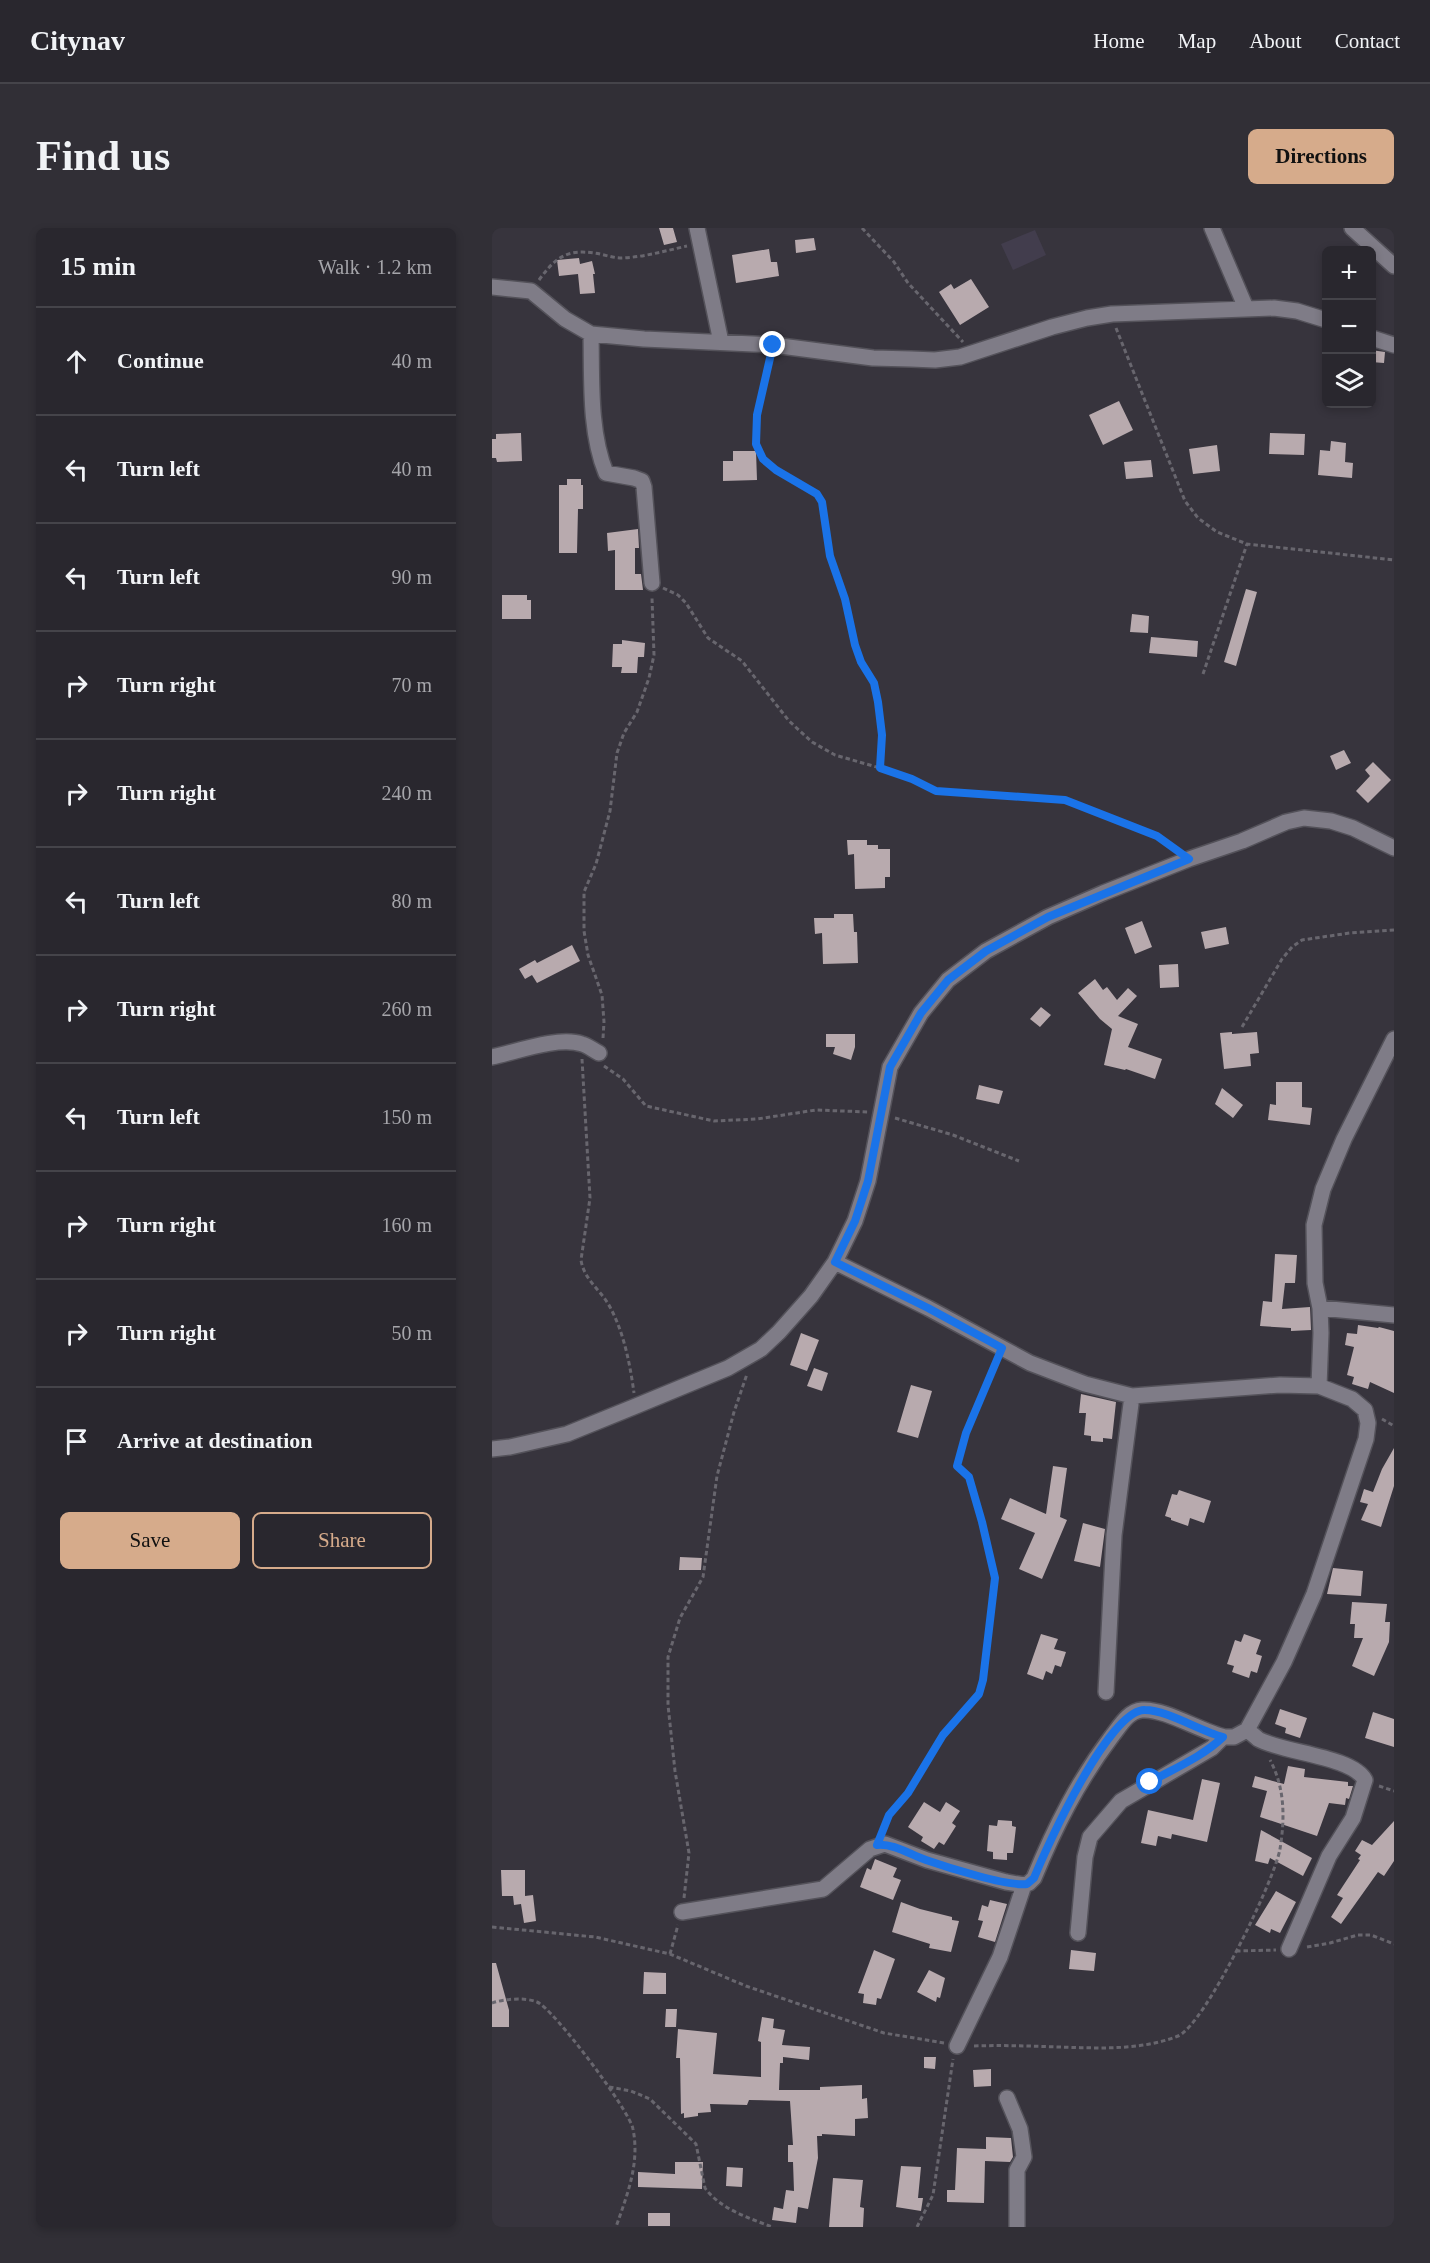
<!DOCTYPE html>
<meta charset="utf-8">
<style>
body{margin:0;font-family:"Times New Roman",serif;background:#312f36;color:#f1f3f6}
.controls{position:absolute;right:18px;top:18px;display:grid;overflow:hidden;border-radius:9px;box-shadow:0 3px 9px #0003}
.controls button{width:54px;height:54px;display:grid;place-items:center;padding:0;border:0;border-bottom:2px solid #45444a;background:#29272e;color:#f1f3f6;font:30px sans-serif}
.stop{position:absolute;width:18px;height:18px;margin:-14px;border:4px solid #1a73e8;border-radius:50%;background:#fff}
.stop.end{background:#1a73e8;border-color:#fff;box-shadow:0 2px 6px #0008}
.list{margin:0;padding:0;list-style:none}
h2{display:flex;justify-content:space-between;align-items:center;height:78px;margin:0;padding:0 24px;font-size:26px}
h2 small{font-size:20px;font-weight:400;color:#a5a5aa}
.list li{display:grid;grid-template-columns:39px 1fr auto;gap:18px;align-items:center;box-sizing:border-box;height:108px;padding:0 24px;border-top:2px solid #45444a}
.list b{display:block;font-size:22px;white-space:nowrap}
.list em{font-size:20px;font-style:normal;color:#a5a5aa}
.actions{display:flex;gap:12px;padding:18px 24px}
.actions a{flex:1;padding:14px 0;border:2px solid #d6ab8b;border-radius:9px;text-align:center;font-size:21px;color:#d6ab8b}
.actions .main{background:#d6ab8b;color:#111}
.icon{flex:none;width:33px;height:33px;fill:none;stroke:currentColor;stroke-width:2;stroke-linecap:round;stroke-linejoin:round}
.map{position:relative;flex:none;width:902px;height:1999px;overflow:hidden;border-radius:9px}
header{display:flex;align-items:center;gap:36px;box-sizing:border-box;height:84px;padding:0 30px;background:#29272e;border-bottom:2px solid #45444a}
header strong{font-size:28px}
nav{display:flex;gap:33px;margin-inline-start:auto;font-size:21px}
.intro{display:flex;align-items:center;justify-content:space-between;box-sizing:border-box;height:144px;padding:0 36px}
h1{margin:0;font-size:42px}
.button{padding:15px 27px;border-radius:9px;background:#d6ab8b;color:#111;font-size:21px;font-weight:700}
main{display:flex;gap:36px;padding:0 36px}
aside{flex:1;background:#29272e;border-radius:9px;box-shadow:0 3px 9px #0003}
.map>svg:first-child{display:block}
.built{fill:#423d4d}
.building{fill:#b8aaae}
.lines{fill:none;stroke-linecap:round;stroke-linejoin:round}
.minor-casing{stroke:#54525a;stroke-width:18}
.path{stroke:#68666e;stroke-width:3;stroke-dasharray:4.5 3;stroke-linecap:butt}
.minor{stroke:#7f7c87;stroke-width:15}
.route{stroke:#1a73e8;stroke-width:8}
</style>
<header>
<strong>Citynav</strong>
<nav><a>Home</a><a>Map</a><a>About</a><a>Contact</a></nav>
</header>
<div class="intro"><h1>Find us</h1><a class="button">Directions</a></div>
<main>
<aside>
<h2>15 min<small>Walk · 1.2 km</small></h2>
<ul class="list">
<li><svg class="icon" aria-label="ahead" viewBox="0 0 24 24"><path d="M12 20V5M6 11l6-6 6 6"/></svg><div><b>Continue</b></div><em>40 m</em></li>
<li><svg class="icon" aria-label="left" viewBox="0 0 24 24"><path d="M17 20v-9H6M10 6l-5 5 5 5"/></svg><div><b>Turn left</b></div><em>40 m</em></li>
<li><svg class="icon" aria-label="left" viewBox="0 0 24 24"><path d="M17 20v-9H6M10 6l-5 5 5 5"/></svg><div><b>Turn left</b></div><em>90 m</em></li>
<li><svg class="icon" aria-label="right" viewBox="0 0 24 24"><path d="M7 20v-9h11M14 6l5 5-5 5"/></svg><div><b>Turn right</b></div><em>70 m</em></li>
<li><svg class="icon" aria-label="right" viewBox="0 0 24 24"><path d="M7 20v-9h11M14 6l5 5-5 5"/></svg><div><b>Turn right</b></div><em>240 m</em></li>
<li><svg class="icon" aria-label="left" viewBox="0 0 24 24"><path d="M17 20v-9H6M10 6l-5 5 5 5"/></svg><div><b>Turn left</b></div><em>80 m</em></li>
<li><svg class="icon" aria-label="right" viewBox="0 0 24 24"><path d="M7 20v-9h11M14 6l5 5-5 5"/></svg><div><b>Turn right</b></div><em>260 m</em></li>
<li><svg class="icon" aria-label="left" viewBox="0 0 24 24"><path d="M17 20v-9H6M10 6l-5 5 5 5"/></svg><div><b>Turn left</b></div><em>150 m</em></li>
<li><svg class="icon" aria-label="right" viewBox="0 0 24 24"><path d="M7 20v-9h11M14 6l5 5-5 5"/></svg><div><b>Turn right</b></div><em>160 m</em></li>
<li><svg class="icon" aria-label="right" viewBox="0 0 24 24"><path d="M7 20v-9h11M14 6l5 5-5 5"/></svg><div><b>Turn right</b></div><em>50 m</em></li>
<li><svg class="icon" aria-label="arrive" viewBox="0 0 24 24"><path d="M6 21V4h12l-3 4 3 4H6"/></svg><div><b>Arrive at destination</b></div></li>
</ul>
<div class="actions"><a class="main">Save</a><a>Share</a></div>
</aside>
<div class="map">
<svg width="902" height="1999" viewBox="0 0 902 1999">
<rect width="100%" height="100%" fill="#37343d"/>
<!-- built -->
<path class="built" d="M543,2L554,27L521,42L509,16Z"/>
<!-- building -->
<path class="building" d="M167,0H181L185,14L172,17Z
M322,10L324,22L304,25L303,12Z
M277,21L279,34H285L287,48L244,55L240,27Z
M87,30L88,36L100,33L103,46H101L103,65L88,66L86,46L67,48L65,32Z
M479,51L497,79L468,97L447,64L459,56L462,61Z
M879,122L893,124L892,135L879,134Z
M627,173L641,202L611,217L597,187Z
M29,205L30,233L5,234L4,230H0V211H4V206Z
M778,205L813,206L812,227L777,226Z
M839,213L854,215L853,234L861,235L860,250L826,247L828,222L838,223Z
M725,217L728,243L701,246L697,221Z
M241,223H264L265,252L231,253V233H241Z
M659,232L661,249L634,251L632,234Z
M75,251H89V257H91V281H86L85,325H67V257H75Z
M146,301L147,320H143V346H149L151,362H123V322L116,323L115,305Z
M754,361L765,364L744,438L732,434Z
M10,367H35V372H39V391H10Z
M640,386L657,388L656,405L638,404Z
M659,409L706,413L705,429L657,425Z
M130,412L153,415L152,429H146L145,445H129L130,439H120L121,416H130Z
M852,522L859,535L844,542L838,528Z
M881,534L899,552L876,575L864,563L878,548L873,542Z
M355,612H375V617H386V621H398V649H393V660L363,661L362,626L356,627Z
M342,686H361L362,704H365L366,735L331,736L330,705L323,706L322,690H342Z
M650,693L660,719L643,726L633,700Z
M734,699L737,716L713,721L709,704Z
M80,717L88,733L45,755L40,747L33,751L27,741L43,732L45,735Z
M686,736L687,759L668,760L667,737Z
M603,751L611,762L615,759L625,772L636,760L645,768L626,788L646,796L636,819L670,831L663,851L634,841L633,842L612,837L620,801L608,791L586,765Z
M549,779L559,787L548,799L538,791Z
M740,804V806L765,804L767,825L758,826L759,838L732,841L728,805Z
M334,806H363V819L359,832L341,826L343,819H334Z
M784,854H810V879L820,880L818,897L776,892L778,876L784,877Z
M487,857L511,863L507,876L484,871Z
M730,860L751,877L741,890L723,876Z
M783,1026L805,1027L803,1055H793L790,1081L818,1079L819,1102L799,1103V1100L768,1098L771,1073L780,1074Z
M866,1097L886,1100L887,1099L902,1103V1165L878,1154L876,1161L860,1156L862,1149L855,1147L862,1119L853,1117L855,1105L865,1106Z
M309,1105L327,1112L315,1143L298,1137Z
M322,1140L336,1145L330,1163L315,1158Z
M419,1157L440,1163L426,1210L405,1204Z
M589,1166L624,1174L620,1211L611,1210V1214L599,1213V1208L592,1207L594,1185H587Z
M902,1220V1258L889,1299L869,1292L876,1276L868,1274L872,1261L881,1264L890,1241Z
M561,1238L575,1240L568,1289L575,1292L550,1351L527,1341L543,1305L509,1291L518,1270L554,1286Z
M687,1262L719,1273L712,1295L698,1290L696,1298L679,1292V1290L673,1288L680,1266L685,1267Z
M591,1295L613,1301L608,1339L582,1333Z
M188,1329L210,1330L209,1342H187Z
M841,1340L871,1343L869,1368L835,1366Z
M860,1374L895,1376L893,1394H898L897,1414L882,1448L860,1438L871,1410H862L863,1396H858Z
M549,1406L566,1411L562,1421L574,1424L569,1439L563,1437L560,1446L554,1443L551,1452L535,1446Z
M752,1406L769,1412L764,1426L770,1428L765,1445L759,1443L757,1450L740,1444L742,1438L735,1436L743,1412L749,1414Z
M788,1481L815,1490L808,1510L793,1505L794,1500L783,1496Z
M881,1484L902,1491V1519L873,1510Z
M796,1538L813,1541L812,1549L856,1554V1558H861L857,1571L854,1570L853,1577L837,1575L825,1608L768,1589L775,1563L760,1559L763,1548L792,1556Z
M710,1551L728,1555L715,1614L680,1606L679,1611L666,1608L664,1618L649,1615L656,1582L701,1592Z
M432,1574L448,1584L454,1574L468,1583L460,1595L464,1598L452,1617L447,1614L442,1621L429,1613L431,1609L416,1599Z
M506,1592L520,1593V1598L524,1599L521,1625H515V1632L501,1631V1624L495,1623L497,1597L505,1598Z
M902,1593V1633L892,1648L886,1644L849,1696L839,1689L851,1670L845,1667L868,1632L866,1631L869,1627L863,1623L870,1612L880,1617Z
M769,1602L820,1630L811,1648L778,1630L776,1636L763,1633Z
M383,1631L405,1640L401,1649L409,1652L401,1672L368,1659L375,1640L379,1642Z
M9,1642H33V1668L41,1667L44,1693L32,1695L29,1676L22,1677L21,1668H10Z
M784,1663L804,1674L788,1705L779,1701L778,1705L763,1697Z
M498,1672L515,1676L503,1714L486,1709L491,1693L486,1692L490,1677L496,1679Z
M409,1674L428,1681L460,1689V1692L467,1693L459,1724L437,1720L438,1716L400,1704Z
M382,1722L403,1731L389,1771L385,1770L384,1777L371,1775L372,1766L366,1765Z
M579,1722L604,1725L602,1743L577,1741Z
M0,1735H4L17,1782V1799H0Z
M437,1742L453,1750L448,1770L445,1769L444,1774L425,1764Z
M152,1744L174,1745V1766H151Z
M174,1781H185L184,1799H173Z
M270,1789L282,1791L281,1800L293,1802L290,1817L318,1819L317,1832L291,1829V1835H288L287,1862H328V1859L370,1857V1871L375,1870L376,1890L363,1891V1908L330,1906V1908H325L326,1930L316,1981L306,1979L304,1995L280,1992L282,1979L291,1981L294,1962L302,1963L301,1934H296V1917H301L298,1873L257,1872L255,1877L218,1876L219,1884L206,1885V1888L192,1890V1885L189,1886L188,1830H184L186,1801L225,1805L221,1846L269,1849V1814L266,1813Z
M432,1829H444L443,1841L432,1840Z
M499,1841V1858L482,1859L481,1842Z
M494,1909L519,1910L521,1929L518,1934L493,1933L492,1975L455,1974V1962H463L465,1920L494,1921Z
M183,1934H211L210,1961L146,1959V1944L183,1946Z
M409,1938L429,1939L426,1970H431L429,1983L404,1979Z
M235,1939L251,1940L250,1959L234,1958Z
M341,1950L371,1952L368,1979L372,1980L371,1999H337Z
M156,1985H178V1998H156Z"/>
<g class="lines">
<!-- minor casing -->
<g class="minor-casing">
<path id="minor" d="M205,0L229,114
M720,0L754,80
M860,0L902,38
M0,59L39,63L73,91L99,106L152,111L281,117L381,130L419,131L443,132L468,129L560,99L595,90L620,86L782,80L805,83L834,92
M99,106C100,150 97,204 114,245L142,250L150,253L152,259L160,355
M880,110L902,117
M0,829C24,824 66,808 90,816C95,817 101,822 107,825
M828,1080L902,1087
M827,1158L829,1105L828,1080L823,1055L822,997L831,961L852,911L902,811
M0,1221L18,1219L75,1206L144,1178L236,1140L269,1121L287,1104L319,1068L343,1034L363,993L376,953L398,839L429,785L456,752L494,723L556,689L611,665L697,631L750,613L794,594L812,590L839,593L861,600L902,620
M614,1464L622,1307L640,1168
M755,1502C759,1505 763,1508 766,1511C791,1525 860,1528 873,1552L861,1590L837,1628L797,1721
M190,1684L331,1661L378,1621L393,1616L435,1632L514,1654L532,1657L537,1655L542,1650C563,1599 586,1553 620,1508C628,1498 636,1483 650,1482C672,1480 710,1504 733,1509H742L755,1502L792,1434L822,1366L874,1211L876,1195L873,1182L860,1171L827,1158L788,1157L640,1168L593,1156L538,1135L436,1080L343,1034
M586,1705L593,1629L598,1609L629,1573L720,1520L731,1509
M465,1818L508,1729L532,1657
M515,1870L528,1901L532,1929L525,1942V1999"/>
</g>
<!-- path -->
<path class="path" d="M370,0L402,34L416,55L471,114
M47,52C63,30 74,21 102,25C111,26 120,30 130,30C152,29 173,23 195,18
M624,100L693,273L706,290L725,304L755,316L902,332
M278,129L265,187L264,217L271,231L284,242L325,266L330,274L338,328L353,371L363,417L369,434L382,455L386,474L390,507L388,540
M171,360L186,367L194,375L216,410L250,433L297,493L320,514L343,527L388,540L420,551L444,563L573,572L665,608L683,621
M711,446L755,316
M750,799L790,731L800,719L810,712L858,705L902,702
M111,810L112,794L110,767L96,727L92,703V664L104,636L118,583L125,525L132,505L145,484L157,450L162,427L160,370
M90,831L98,970L89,1032C92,1052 109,1062 118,1079C132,1105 138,1136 142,1165
M112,838L131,851L154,878L222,893L265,891L324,882L377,884
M403,890L461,907L527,933
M890,1191L902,1198
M887,1558L902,1563
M391,1601L397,1587L416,1565L451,1507L487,1466L491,1452L503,1349L490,1294L477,1249L465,1238L474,1205L505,1134
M192,1670L197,1625L183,1543L176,1477V1429L188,1390L211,1349L225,1248L242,1184L255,1146
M0,1699L103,1709L178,1726L254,1758L392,1805L452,1815
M815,1719L838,1715L866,1707H879L902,1716
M744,1723L784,1722
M178,1726L186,1697
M0,1775C12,1771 33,1769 45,1774C61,1780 138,1883 141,1901C148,1936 135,1967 124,1999
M482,1818C510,1817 537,1818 565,1819C606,1820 648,1823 686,1808C713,1797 783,1651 788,1621C793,1590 793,1560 778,1532
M117,1859L139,1863L158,1871L204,1916L213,1960C228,1981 257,1990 280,1999
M425,1999L441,1967L461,1831"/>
<!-- minor -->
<use href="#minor" class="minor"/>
</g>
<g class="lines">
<!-- route -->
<path class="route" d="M281,117L265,187L264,216L271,231L284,242L325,266L330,274L338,328L353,371L363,417L369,434L382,455L386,474L390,507L388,540L420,551L444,563L573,572L665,608L697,631L556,689L494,723L456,752L429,785L398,839L376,953L363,993L343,1034L436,1080L510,1120L474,1205L465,1238L477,1249L490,1294L503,1350L491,1452L487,1466L451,1507L416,1565L397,1587L385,1617C401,1615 419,1627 434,1632C454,1639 517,1659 535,1656L542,1650C555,1618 617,1481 653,1482C675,1482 708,1503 731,1509C710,1529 683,1540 658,1554"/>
</g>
</svg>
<div class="controls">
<button>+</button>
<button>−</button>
<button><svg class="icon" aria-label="layers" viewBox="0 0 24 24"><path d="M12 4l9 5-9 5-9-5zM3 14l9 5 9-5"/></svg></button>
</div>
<div class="stop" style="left:658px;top:1554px"></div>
<div class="stop end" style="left:281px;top:117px"></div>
</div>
</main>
